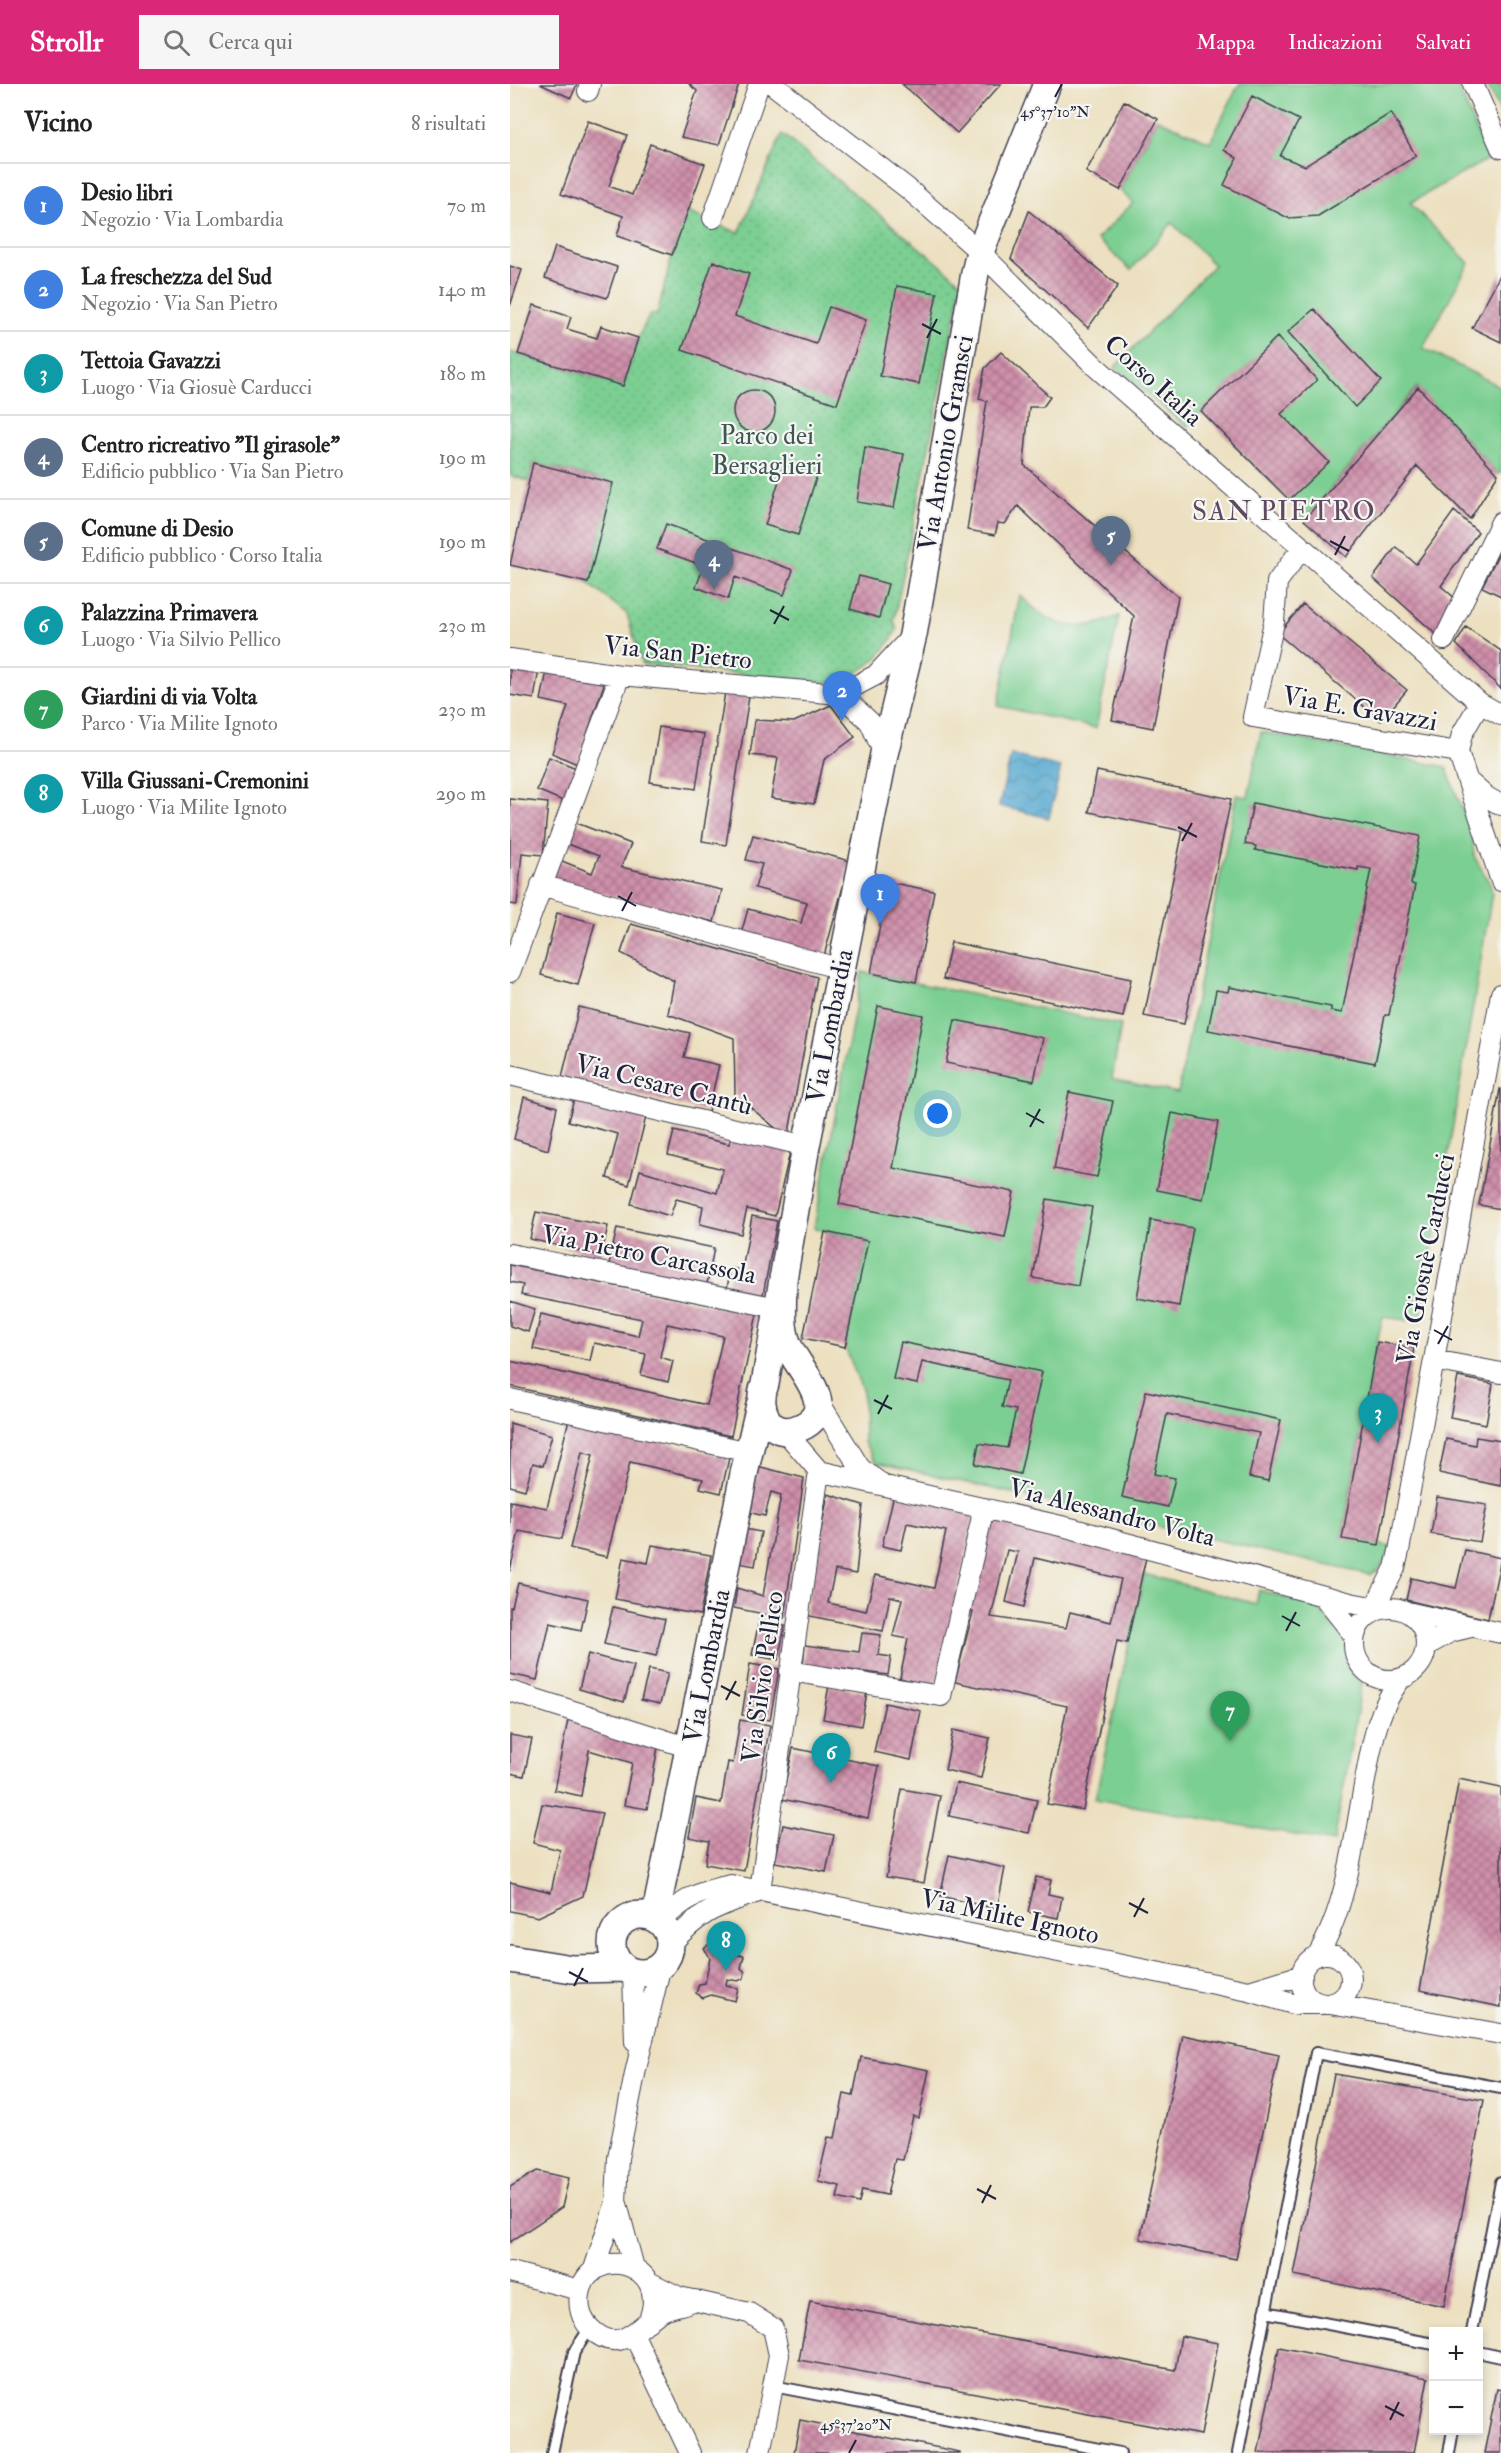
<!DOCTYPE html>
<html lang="it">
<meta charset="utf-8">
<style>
body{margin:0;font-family:"IM FELL Double Pica",serif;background:#f6f6f6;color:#222}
.controls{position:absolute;right:18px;bottom:18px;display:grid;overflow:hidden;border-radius:0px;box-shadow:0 3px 9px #0003}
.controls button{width:54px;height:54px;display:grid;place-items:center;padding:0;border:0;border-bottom:2px solid #e0e0e0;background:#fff;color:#222;font:30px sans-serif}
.you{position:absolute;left:428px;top:1030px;width:21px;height:21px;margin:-15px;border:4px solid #fff;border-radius:50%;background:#1a73e8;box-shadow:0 0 0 9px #1a73e833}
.badge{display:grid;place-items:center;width:39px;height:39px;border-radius:50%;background:#db2777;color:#fff;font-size:20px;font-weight:700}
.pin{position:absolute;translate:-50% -50px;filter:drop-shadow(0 2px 3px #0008)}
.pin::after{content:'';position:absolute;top:32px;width:21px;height:18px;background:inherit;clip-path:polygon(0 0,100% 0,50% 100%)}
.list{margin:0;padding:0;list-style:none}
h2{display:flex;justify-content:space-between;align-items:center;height:78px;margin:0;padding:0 24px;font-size:26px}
h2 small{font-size:20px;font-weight:400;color:#767676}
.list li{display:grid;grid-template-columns:39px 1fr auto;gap:18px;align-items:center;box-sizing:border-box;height:84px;padding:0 24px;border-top:2px solid #e0e0e0}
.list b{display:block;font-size:22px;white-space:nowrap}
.list p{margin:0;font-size:20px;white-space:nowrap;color:#767676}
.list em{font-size:20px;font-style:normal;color:#767676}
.icon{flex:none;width:33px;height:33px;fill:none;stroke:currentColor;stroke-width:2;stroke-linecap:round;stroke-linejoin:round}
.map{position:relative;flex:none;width:991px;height:2369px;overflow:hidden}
header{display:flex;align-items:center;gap:36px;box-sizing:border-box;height:84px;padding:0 30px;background:#db2777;color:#fff}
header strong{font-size:28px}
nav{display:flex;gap:33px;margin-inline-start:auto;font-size:21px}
.search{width:420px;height:54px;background:#f6f6f6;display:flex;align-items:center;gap:15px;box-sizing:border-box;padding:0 21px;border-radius:0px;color:#767676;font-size:22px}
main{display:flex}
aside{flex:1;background:#fff}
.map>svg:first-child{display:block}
.green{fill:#7ccf92;stroke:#4f7866;stroke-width:1.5}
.park{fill:url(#park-dots);stroke:#4f7866;stroke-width:1.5}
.water{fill:url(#water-waves);stroke:#3a6485;stroke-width:1.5}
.building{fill:url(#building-cross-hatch);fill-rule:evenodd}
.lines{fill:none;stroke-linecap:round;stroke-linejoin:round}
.lane-casing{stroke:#403e4f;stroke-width:14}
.street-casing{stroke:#403e4f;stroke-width:22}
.secondary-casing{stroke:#403e4f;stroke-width:30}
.lane{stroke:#fff;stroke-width:10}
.street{stroke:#fff;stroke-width:20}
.secondary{stroke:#fff;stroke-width:27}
.ticks{fill:none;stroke:#22223b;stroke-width:2}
.labels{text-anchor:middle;stroke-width:4.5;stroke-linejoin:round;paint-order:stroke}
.street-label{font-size:26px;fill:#22223b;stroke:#f6f6f2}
.park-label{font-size:26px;fill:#3d5655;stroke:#f6f6f2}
.neighbourhood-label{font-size:27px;letter-spacing:1.5px;fill:#5f4862;stroke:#f6f6f2}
.ticks-label{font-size:15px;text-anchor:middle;fill:#22223b;stroke:#f6f6f2;stroke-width:4.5;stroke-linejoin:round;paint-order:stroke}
</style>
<header>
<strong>Strollr</strong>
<div class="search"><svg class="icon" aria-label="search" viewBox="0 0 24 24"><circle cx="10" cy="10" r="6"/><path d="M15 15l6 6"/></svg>Cerca qui</div>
<nav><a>Mappa</a><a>Indicazioni</a><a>Salvati</a></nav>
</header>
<main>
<aside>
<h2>Vicino<small>8 risultati</small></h2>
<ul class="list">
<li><span class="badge" style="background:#3f7fe0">1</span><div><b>Desio libri</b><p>Negozio · Via Lombardia</p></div><em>70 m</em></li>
<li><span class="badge" style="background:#3f7fe0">2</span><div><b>La freschezza del Sud</b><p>Negozio · Via San Pietro</p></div><em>140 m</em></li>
<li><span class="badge" style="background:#0f9aa8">3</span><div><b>Tettoia Gavazzi</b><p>Luogo · Via Giosuè Carducci</p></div><em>180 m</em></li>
<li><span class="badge" style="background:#5c6f8a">4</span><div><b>Centro ricreativo &quot;Il girasole&quot;</b><p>Edificio pubblico · Via San Pietro</p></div><em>190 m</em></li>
<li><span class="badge" style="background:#5c6f8a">5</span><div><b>Comune di Desio</b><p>Edificio pubblico · Corso Italia</p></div><em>190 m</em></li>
<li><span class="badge" style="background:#0f9aa8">6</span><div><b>Palazzina Primavera</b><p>Luogo · Via Silvio Pellico</p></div><em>230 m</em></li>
<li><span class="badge" style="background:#2e9e5b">7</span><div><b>Giardini di via Volta</b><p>Parco · Via Milite Ignoto</p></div><em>230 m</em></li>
<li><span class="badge" style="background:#0f9aa8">8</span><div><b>Villa Giussani-Cremonini</b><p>Luogo · Via Milite Ignoto</p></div><em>290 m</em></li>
</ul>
</aside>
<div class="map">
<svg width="991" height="2369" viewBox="0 0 991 2369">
<defs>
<pattern id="park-dots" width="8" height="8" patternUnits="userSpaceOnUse" patternTransform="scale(1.5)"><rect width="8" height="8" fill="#7ccf92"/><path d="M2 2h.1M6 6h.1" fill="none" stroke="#6bb17f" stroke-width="1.8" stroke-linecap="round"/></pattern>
<pattern id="water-waves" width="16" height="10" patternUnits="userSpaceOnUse" patternTransform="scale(1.5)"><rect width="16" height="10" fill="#53a7cf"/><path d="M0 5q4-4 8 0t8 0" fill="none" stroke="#4488a9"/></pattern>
<pattern id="building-cross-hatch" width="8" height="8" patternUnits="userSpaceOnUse" patternTransform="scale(1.5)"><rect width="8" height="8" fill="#cf90aa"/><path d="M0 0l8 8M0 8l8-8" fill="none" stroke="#a8758c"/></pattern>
</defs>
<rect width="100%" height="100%" fill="#f6f6f2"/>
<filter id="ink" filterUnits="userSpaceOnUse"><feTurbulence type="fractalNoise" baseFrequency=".0167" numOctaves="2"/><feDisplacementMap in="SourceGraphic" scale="12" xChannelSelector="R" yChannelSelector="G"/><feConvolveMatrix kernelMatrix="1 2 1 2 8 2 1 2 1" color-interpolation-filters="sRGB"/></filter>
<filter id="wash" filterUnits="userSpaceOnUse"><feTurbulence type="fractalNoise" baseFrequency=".008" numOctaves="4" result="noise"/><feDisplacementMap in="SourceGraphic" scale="24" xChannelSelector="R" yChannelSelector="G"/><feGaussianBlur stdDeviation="1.35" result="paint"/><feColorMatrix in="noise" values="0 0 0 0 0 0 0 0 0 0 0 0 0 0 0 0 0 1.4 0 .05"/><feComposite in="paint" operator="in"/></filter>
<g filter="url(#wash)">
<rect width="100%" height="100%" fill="#ece0c0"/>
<!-- green -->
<path class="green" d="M729,0H947L978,75L900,119L959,179L913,264L991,303V389L988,390L907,303L794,436L779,416L692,327L677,343L605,283L704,181L662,139L621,186L587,155L623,119L610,106L648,35L700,58Z
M510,511C542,544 566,551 609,532L586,644L488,622Z
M751,648L936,683L962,751L964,772L980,800L982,809L910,1238L873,1233L867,1258L832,1454L882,1463L870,1485L860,1491L366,1378L354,1358L353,1308L335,1263L358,1157L304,1144L352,888L611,941L602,995L668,1009L726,711L738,713Z
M634,1490L746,1520L749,1506L806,1523L836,1556L839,1579L852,1599L824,1758L585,1715Z"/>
<!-- park -->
<path class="park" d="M977,0H991V30Z
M272,50L452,199L384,536L387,546C370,576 352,591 318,599L132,580L117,530L78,499L103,399L23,379L19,397L0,392V268L113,302L128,254L140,230L147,231L162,171L177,128L229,149Z"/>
<!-- water -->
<path class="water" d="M501,671L551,683L539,734L489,722Z"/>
<g id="blocks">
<!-- building -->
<path class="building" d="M30,0H67L61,14Z
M179,0H229L209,61L171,53L187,7Z
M392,0H491L447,49Z
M742,12L789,36L770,72L795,82L881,29L906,72L808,132L778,134L714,101L727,74L714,66Z
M614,17L648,35L610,106L576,88Z
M78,37L117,51L99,102L122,111L140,60L195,80L162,171L107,152L113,132L51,110Z
M519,127L608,202L578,244L501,175Z
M45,163L107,183L97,214L35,194Z
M203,177L239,190L225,232L306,260L319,223L356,236L327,320L172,266Z
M0,182L12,186L0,222Z
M991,189V258L962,244Z
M387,202L427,209L409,300L370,292Z
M24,221L61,233L57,245L87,254L91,242L128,254L113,302L8,270Z
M804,225L871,297L845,323L778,248Z
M767,253L807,296L771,330L819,378L779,416L691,327Z
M491,268L540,313L533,323H519L514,381L668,513L643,644L602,636L624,532L508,422L495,440L488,439L485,451L457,446L477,317L469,315L475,284Z
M908,303L988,390L960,435L907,382L836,473L794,436Z
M223 327a21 21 0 1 1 42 0a21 21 0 1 1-42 0Z
M355,363L394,370L384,424L347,418Z
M23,379L103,399L78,499L0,481Z
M274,381L307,391L288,451L255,441Z
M944,427L968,448L931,502L948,517L927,551L863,494L886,463L906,480Z
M156,440L283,486L274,511L225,493L218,515L186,503L194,482L147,465Z
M991,465V512L972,503Z
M349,492L378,500L369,534L340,525Z
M793,520L897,606L871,637L768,550Z
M956,543L991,567V605L946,560Z
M0,580L29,585L24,615L0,611Z
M37,587L96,594L67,680L42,669L58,622L31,616Z
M215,608L239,612L216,761L192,757Z
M321,621L345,653L314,676L304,720L261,714L268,674L240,671L245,636L284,638Z
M149,643L194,650L186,705L140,698Z
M39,673L66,684L53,717L27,706Z
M587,687L721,715L674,940L634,932L673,747L579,728Z
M0,715L38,719L33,771L12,769L7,821L0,820Z
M743,719L910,752L901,800L905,801L879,931H875L865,979L698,946L706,906L718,908L719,903L821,923V927L832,929L861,785L848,783V786L745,766L746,762L735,760Z
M64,738L121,760L111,783L212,806L204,838L39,796L47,775L82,789L89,772L55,759Z
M243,751L340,777L314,872L231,850L238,825L291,839L297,818L245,804L252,780L236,776Z
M378,798L424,807L406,898L361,889Z
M47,829L85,839L68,901L31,891Z
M121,840L307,893L278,1054L225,1011L224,954L158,930L164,897L111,869Z
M441,858L621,895L613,933L433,895Z
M368,922L413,931L383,1084L504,1108L495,1153L329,1120Z
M69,923L180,949L174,973L209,981L198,1028L52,993Z
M445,936L533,954L524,997L436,979Z
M990,1005H991V1125L969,1121Z
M559,1008L603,1017L587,1093L544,1085Z
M14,1013L47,1023L38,1066L4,1055Z
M64,1015L136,1033L119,1101L97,1094L108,1050L58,1037Z
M662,1029L708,1038L693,1115L647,1106Z
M164,1047L219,1060L221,1054L280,1068L265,1132L237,1125L231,1150L190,1140L193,1122L166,1115L160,1132L121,1120L130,1086L207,1109L213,1085L158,1071Z
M537,1115L582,1123L568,1202L523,1194Z
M26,1128L98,1142L91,1172L20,1155Z
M242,1132L267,1137L253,1211L217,1204L221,1184L232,1186Z
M641,1136L683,1144L669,1222L627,1214Z
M107,1144L204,1164L197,1200L99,1180Z
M315,1148L358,1157L335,1263L293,1254Z
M0,1181L247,1230L221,1352L0,1302V1277L197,1321L213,1252L157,1240L150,1273L163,1277L158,1298L131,1291L136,1270L84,1259L80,1277L23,1265L31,1230L128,1252L132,1235L11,1211L13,1201L0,1198Z
M0,1217L25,1225L18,1248L0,1242Z
M391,1258L532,1288L510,1390L465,1380L469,1359L497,1364L506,1326L492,1323L498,1296L412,1278L407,1300L383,1295Z
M867,1258L904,1264L869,1461L832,1455Z
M948,1293L983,1300L976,1340L940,1333Z
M636,1307L771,1336L758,1397L739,1393L749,1349L657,1330L644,1390L665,1394L658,1423L612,1413Z
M59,1335L219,1374L211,1409L190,1404L193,1395L120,1378L97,1473L60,1464L83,1371L72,1368L52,1455L9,1447L0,1487V1417L37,1424Z
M0,1339L42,1351L33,1382L23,1379L15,1406L0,1402Z
M966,1353L991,1357V1402L929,1389L936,1355L965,1361Z
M247,1382L294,1394L274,1534L224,1524L227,1504L253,1512L271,1411L261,1408L255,1432L237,1428Z
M318,1410L353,1421L346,1490L325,1486L318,1519L356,1527L365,1491L424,1504L436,1447L397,1439L391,1466L372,1462L384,1410L465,1428L426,1603L390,1594L398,1555L383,1552L392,1515L380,1512L373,1547L295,1531Z
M927,1413L977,1421L970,1458L921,1450Z
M479,1434L637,1469L617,1559L607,1557L573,1726L537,1720L557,1622L445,1598L463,1528L458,1527ZM497,1466L508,1468L496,1518L514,1523L525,1474L611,1495L601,1538L560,1528L556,1544L481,1533Z
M234,1445L251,1448L245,1482L228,1479Z
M142,1461L201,1471L190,1531L105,1515L113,1474L138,1479Z
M955,1466L991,1474L978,1535L896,1516L901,1494L946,1504Z
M8,1499L78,1515L71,1546L40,1539L27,1596L0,1590V1523H2Z
M103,1523L155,1535L146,1572L94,1560Z
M249,1537L275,1542L268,1576L242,1571Z
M352,1549L371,1551L368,1571L381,1573L378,1591L293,1580L295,1561L349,1568Z
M78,1570L124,1582L114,1618L69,1605Z
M240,1580L269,1585L260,1636L232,1631Z
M139,1585L158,1589L150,1620L131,1616Z
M319,1601L357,1608L351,1642L313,1635Z
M375,1619L411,1627L401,1676L364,1668Z
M59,1631L148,1663L137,1725L114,1721L122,1679L79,1666L71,1712L44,1706Z
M230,1636L260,1641L234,1787L195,1780L199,1757L179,1753L186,1714L211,1719L218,1678L223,1679Z
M443,1646L480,1654L471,1694L435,1686Z
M0,1651L22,1655L14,1692L0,1689Z
M283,1664L369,1682L358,1734L272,1715Z
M949,1695L991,1704V1923L910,1906Z
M446,1699L527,1716L519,1749L439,1732Z
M392,1705L430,1712L414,1799L376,1793Z
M32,1720L92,1729L73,1812L28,1833L0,1827V1798L41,1808L50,1766L23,1759Z
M273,1741L324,1751L316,1788L265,1778Z
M439,1771L495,1784L487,1825L430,1812Z
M526,1793L541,1796L538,1810L552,1813L548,1834L518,1828Z
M202,1858L207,1859L211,1867L234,1872L231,1884L235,1888L234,1894L228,1897L217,1895L216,1901L228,1904L225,1917L201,1911L193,1914L186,1909L189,1900L195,1899L200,1874L194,1864Z
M673,1951L769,1971L726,2175L630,2155Z
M351,1973L419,1986L409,2034L403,2032L393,2076L385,2075L377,2111L352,2106L349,2119L327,2114L330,2102L308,2097L318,2053L325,2054L334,2010L343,2012Z
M824,1990L974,2016L934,2222L784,2191Z
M27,2087L59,2094L52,2123L0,2158V2103Z
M300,2217L665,2286L671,2252L708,2259L691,2351L289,2276Z
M769,2263L918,2294L904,2369H748Z
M987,2305L991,2306V2369H974Z
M290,2336L450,2368V2369H284Z"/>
</g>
</g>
<g filter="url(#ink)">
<use href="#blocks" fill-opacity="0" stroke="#403e4f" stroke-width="1.5"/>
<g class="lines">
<!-- lane casing -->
<g class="lane-casing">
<path id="lane" d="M755,2228L924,2260
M962,2248L991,2098
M968,2268L991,2273
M263,2302L610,2369
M42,2369L64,2268L80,2244
M728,2369L806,1969L991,2004
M939,2369L943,2346"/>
</g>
<!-- street casing -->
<g class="street-casing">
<path id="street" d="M262,0L397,104L470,168L587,284L970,619L991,631
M963,0L991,64
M78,7L80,0
M203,134L249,0
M792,464L767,498L764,538L743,633L948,668
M934,556L991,438
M0,575L110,591L330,610L366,591L402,552
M330,610L360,638L374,670
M970,619L952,650L948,668L991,797
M958,697L975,712L991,721
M31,801L331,885
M0,888L110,591
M0,991L296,1062
M0,1170L268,1224
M924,1276L991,1289
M0,1315L239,1368
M308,1316L350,1384L369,1398
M273,1345L309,1387L560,1444L840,1519L873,1525
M813,1512L843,1550
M844 1560a36 36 0 1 1 72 0a36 36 0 1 1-72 0Z
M897,1528L991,1549
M861,1530L885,1484L889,1467L991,910
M916,1562L940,1548L961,1543
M280,1587L431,1612L474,1424
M0,1607L180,1664
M250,1807L309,1387
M150,1838C174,1815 188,1807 221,1801L739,1907L783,1920H812
M160,1861C191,1827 205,1823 248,1808
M791 1895a25 25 0 1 1 50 0a25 25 0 1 1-50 0Z
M807,1872C839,1820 845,1745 857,1686C863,1653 870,1622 890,1596
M123,1888L125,1958
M739,1907L792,1891
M820,1920L991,1950
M107,2120L124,2184
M0,2188L70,2206
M83,2188L106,2118L108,2074L126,1985L151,1881
M139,2198L169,2213L239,2229L263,2244L269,2271L250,2369
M138,2238C164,2177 79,2158 70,2210C68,2222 71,2235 80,2244C112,2276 131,2237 154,2226C164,2222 175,2221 185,2216
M124,2251L180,2369"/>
</g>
<!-- secondary casing -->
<g class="secondary-casing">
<path id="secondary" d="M273,1194C273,1214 270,1240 277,1259C286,1284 334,1325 289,1344C259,1357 245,1323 255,1300L296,1062L374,670L403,551L465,189L470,168L537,0
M102 1860a29 29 0 1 1 58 0a29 29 0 1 1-58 0Z
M145,1834L235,1385L250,1321
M0,1875L62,1885L114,1884"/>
</g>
<!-- lane -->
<use href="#lane" class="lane"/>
<!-- street -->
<use href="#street" class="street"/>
<!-- secondary -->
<use href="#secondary" class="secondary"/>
</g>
</g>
<!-- ticks -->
<path class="ticks" d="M545,13L552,0M412,240L431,250M417,254L427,235M820,457L839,467M825,471L835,452M260,526L279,536M264,540L274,522M668,743L687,753M672,757L682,739M108,812L126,822M112,827L122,808M516,1029L534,1039M520,1043L530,1025M924,1246L942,1256M928,1260L938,1242M364,1316L382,1325M368,1330L378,1311M772,1532L790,1542M776,1547L786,1528M211,1602L230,1612M216,1616L226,1597M619,1819L638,1829M624,1833L634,1814M59,1888L78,1898M64,1902L73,1884M467,2105L486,2115M472,2119L481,2101M875,2322L894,2332M880,2336L889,2318M339,2369L346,2356"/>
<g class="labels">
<!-- street labels -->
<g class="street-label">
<text transform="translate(644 296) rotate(42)" y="9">Corso Italia</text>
<text transform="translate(435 359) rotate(-80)" y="9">Via Antonio Gramsci</text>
<text transform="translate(168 568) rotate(6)" y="9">Via San Pietro</text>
<text transform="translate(850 624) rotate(10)" y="9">Via E. Gavazzi</text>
<text transform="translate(319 942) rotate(-79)" y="9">Via Lombardia</text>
<text transform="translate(154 1000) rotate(14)" y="9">Via Cesare Cantù</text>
<text transform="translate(139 1170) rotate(11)" y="9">Via Pietro Carcassola</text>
<text transform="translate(915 1175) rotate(-79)" y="9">Via Giosuè Carducci</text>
<text transform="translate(602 1428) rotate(14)" y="9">Via Alessandro Volta</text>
<text transform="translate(196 1582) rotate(-79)" y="9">Via Lombardia</text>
<text transform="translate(252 1593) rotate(-82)" y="9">Via Silvio Pellico</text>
<text transform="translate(500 1832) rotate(12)" y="9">Via Milite Ignoto</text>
</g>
<!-- park labels -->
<g class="park-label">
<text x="257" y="360">Parco dei<tspan x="257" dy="30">Bersaglieri</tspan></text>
</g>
<!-- neighbourhood labels -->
<g class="neighbourhood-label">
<text x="774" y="436">SAN PIETRO</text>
</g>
</g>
<g class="ticks-label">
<text x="545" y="33">45°37'10"N</text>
<text x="346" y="2346">45°37'20"N</text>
</g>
</svg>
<div class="controls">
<button>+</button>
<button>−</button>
</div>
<div class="you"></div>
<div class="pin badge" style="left:370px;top:840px;background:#3f7fe0">1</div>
<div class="pin badge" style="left:332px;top:637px;background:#3f7fe0">2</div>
<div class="pin badge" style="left:868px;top:1359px;background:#0f9aa8">3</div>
<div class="pin badge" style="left:204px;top:506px;background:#5c6f8a">4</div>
<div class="pin badge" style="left:601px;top:482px;background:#5c6f8a">5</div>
<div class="pin badge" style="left:321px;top:1699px;background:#0f9aa8">6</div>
<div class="pin badge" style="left:720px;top:1657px;background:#2e9e5b">7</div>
<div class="pin badge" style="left:216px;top:1887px;background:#0f9aa8">8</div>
</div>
</main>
